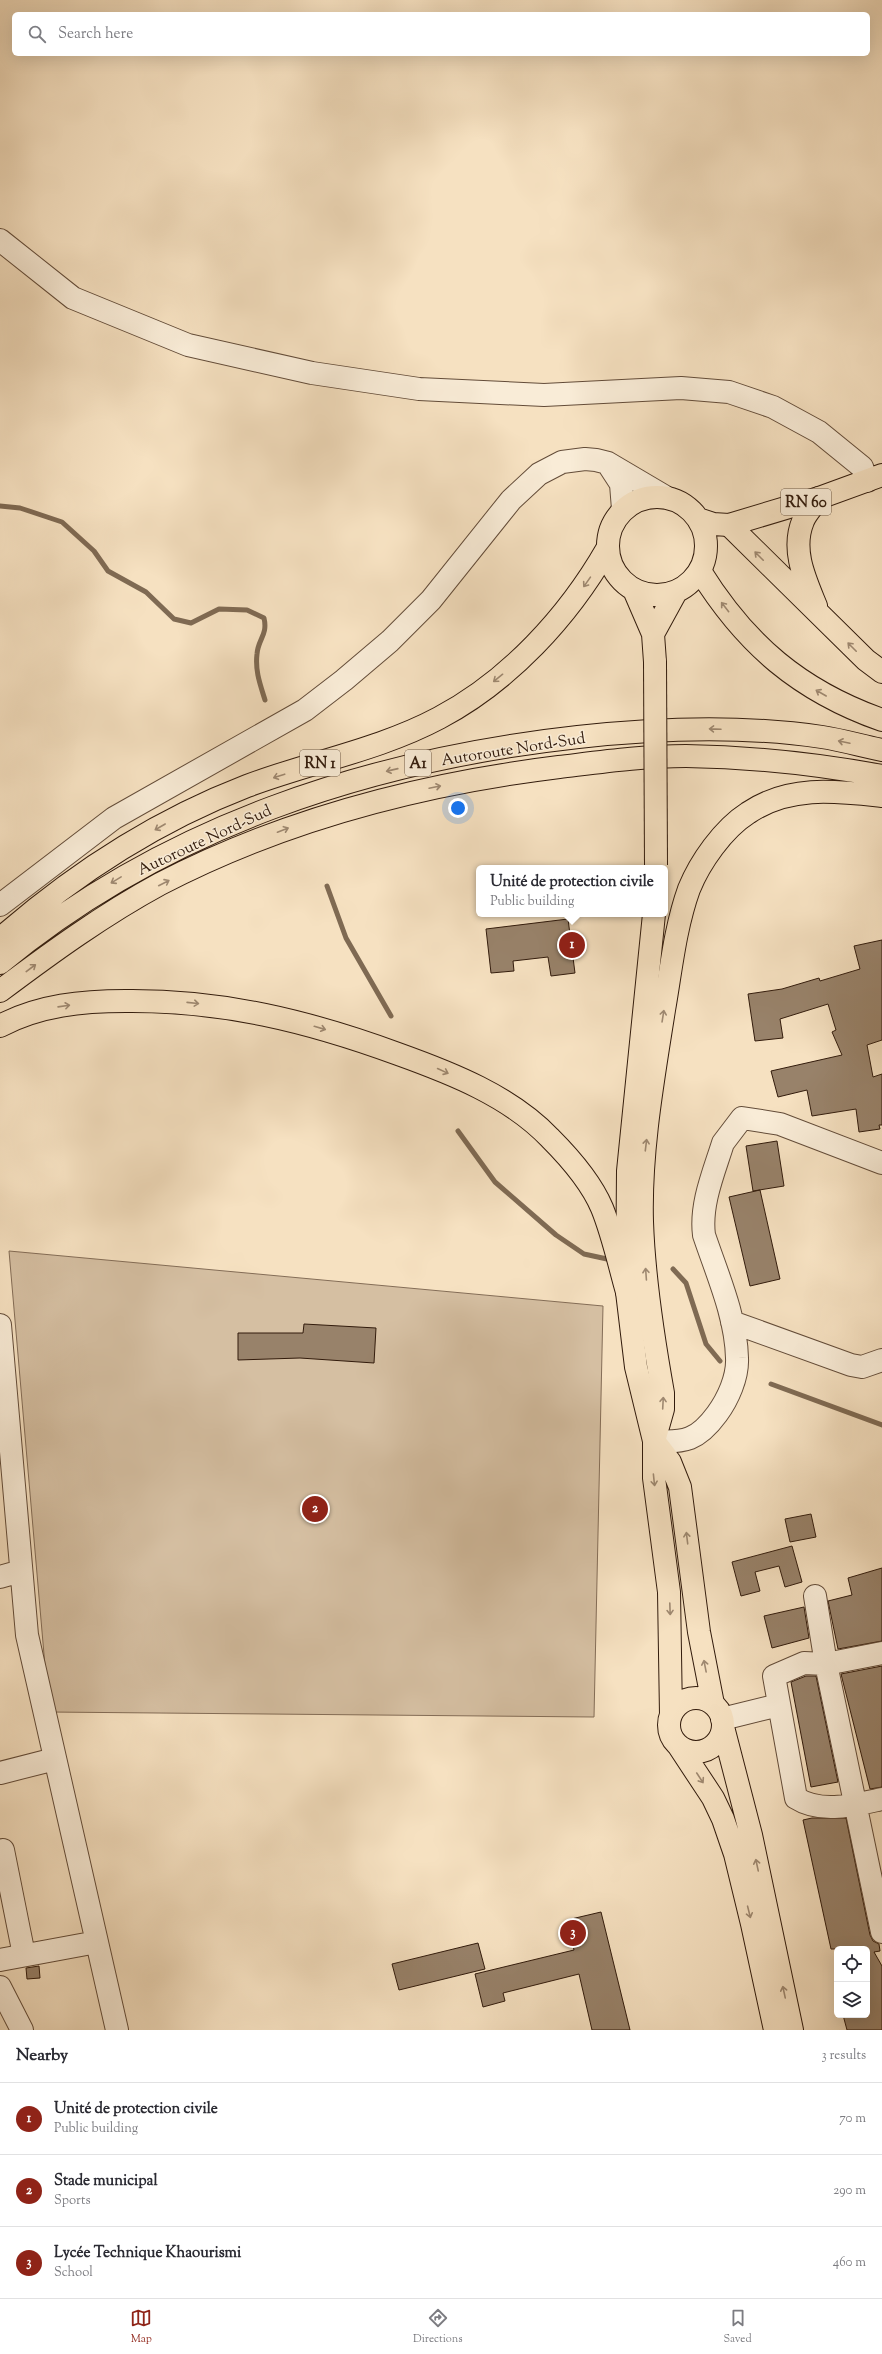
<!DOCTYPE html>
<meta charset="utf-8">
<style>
body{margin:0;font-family:"Sorts Mill Goudy",serif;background:#f2f2f3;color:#2b2b33}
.controls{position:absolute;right:12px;bottom:12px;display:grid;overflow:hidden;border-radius:6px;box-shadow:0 4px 16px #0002}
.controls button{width:36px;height:36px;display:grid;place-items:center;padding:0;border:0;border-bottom:1px solid #e1e1e2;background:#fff;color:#2b2b33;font:20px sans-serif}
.you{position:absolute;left:458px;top:808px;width:14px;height:14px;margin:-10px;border:3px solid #fff;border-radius:50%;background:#1a73e8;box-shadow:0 0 0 6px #1a73e833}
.badge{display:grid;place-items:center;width:26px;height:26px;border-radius:50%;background:#8f2418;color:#fff;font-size:13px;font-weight:700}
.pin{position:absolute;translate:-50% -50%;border:2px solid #fff;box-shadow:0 1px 4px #0006}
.popup{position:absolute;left:476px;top:865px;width:192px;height:52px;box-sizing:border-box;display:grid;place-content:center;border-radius:6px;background:#fff;filter:drop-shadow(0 1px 3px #0005);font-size:13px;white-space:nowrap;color:#7c7c81}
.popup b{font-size:15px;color:#2b2b33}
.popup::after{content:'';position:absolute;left:50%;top:100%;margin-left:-8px;border:8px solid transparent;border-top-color:#fff}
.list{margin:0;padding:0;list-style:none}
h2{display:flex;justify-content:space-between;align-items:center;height:52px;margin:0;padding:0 16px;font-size:17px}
h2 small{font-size:13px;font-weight:400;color:#7c7c81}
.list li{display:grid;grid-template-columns:26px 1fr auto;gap:12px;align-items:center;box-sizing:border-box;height:72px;padding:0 16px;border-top:1px solid #e1e1e2}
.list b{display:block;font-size:15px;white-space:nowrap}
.list p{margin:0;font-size:13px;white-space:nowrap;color:#7c7c81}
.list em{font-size:13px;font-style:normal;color:#7c7c81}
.icon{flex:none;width:22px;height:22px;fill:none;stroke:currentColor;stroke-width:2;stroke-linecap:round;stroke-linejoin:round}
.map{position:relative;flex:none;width:882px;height:2030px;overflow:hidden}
.search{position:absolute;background:#fff;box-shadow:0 4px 16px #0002;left:12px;right:12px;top:12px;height:44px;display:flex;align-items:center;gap:10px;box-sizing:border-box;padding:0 14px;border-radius:6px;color:#7c7c81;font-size:15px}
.sheet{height:268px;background:#fff}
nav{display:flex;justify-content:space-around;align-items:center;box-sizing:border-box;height:56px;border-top:1px solid #e1e1e2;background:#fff;font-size:11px;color:#7c7c81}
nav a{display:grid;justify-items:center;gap:2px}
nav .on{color:#8f2418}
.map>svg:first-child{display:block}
.green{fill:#d5bfa2;stroke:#846d57}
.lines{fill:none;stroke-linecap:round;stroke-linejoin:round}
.stream{stroke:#7f6a53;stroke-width:5}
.building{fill:#98826a;stroke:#321b0c}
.minor-casing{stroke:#634c39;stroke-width:24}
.major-casing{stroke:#321b0c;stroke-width:24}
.highway-casing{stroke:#321b0c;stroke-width:24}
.minor{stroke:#f9ecd7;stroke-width:22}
.major{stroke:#f6e1c1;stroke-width:22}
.highway{stroke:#f6e1c1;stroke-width:22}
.major-bridge-casing{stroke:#321b0c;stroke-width:24;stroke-linecap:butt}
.major-bridge{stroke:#f6e1c1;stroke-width:22}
.oneway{stroke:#9e8870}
.labels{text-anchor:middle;stroke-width:3;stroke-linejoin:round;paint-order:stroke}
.shield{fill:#f9ecd7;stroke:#6e5a49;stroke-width:1}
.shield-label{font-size:15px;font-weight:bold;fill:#321b0c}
.street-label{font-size:16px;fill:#321b0c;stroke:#f9ecd7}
</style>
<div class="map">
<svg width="882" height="2030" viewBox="0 0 882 2030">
<rect width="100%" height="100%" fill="#f6e1c1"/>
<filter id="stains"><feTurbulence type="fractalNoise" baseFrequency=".005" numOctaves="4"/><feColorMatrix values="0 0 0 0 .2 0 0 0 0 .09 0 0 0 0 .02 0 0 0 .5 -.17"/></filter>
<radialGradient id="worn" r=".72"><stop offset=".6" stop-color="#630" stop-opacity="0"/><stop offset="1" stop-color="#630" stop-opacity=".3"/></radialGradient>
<!-- green -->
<path class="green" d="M9,1251L603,1306L594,1717L49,1712Z"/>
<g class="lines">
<!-- stream -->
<path class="stream" d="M0,506L20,508L62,522L94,551L108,571L146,592L174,619L191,623L219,609L247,610L264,618C268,635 258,639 257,654C255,671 260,684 265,700
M327,886L346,938L391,1016
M458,1131L495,1182L556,1235L584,1254L607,1259
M673,1269L686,1283L706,1344L720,1361
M771,1384L882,1425"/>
</g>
<!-- building -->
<path class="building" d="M568,919L575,973L551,976L548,957L513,961L514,971L491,973L486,929Z
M882,940V1040L867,1045L873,1077L882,1074V1125H879L880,1129L859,1132L856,1109L812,1116L807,1090L778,1097L771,1071L842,1055L832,1032L836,1030L828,1004L780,1019L783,1038L755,1041L748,994L782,989L819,978L820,981L860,969L854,946Z
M777,1141L784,1186L753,1191L746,1146Z
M760,1190L780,1279L750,1286L729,1197Z
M304,1324L376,1328L374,1363L300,1358L238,1360V1333H303Z
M811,1514L816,1537L790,1542L785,1519Z
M792,1546L802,1582L785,1587L779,1566L755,1572L760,1591L741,1596L732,1562Z
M882,1568V1641L838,1649L828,1601L852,1595L848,1578Z
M804,1607L809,1638L772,1648L764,1616Z
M882,1666V1787L870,1789L841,1674Z
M806,1676H816L838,1782L811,1787L791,1682Z
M812,1818H846L870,1935L873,1941L879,1944L880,1951L874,1952L882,1966V2030H847L843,2015H867V1949H831L803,1820Z
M601,1912L630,2030H592L579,1974L503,1993L505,2001L483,2007L475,1974L574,1950L567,1920Z
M478,1943L485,1969L399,1990L392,1964Z
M39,1966L40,1978L27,1979L26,1968Z"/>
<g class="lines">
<!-- minor casing -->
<g class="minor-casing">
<path id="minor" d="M0,240L73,298L188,345L312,373L419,389L544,395L681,388L729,392L773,407L819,432L862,467L867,481
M608,464L621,484L623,509
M0,905L114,818L305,710L344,680L390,641L431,600L511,500L539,474L562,462L585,459L596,460L608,463L664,496
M732,1322L851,1365L862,1367L882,1360
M0,1325L27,1635L117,2030
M654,1441C685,1443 698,1440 717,1414C728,1399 738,1377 737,1358C736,1316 717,1274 704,1235C700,1204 714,1172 723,1143L742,1118L780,1124L882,1163
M0,1577L21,1571
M815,1596L826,1664L882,1932
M882,1653L826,1664L804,1663L774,1676L796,1798C821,1814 854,1805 882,1799
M722,1719L779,1705
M0,1773L55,1759
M0,1852L3,1850L24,1955
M0,1960L97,1942
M0,1987L22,2030"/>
</g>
<!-- major casing -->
<g class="major-casing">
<path id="major" d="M608 546a49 49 0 1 1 98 0a49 49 0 1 1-98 0Z
M698,519L713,524L729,525L819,498L882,475
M634,590L653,634L655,662
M653,634L676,592
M654,914L628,1171L627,1292L636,1367L654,1441V1478L669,1592L671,1715
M654,1441L670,1462L680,1487L699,1632L713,1704
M669 1725a27 27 0 1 1 54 0a27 27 0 1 1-54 0Z
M723,1727L751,1835L792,2030
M678,1745L713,1798L723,1819L735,1854L752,1924L775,2030"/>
</g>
<!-- highway casing -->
<g class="highway-casing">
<path id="highway" d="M729,525L866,660L882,672
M700,571C746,645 800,691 882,720
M816,606C805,579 791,550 803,521C806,513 814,505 819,498
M0,939C73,875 156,821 247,786C310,762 379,750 439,718C509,681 568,617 607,549
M0,963C164,827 369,760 578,737C659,728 742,725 822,737C842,740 862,746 882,750
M0,991C52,952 103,915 160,884C285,819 421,784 559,767C601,762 643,756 686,756C752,757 817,764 882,776
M0,1026C39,1005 83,1001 126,1001C222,1000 308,1021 398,1054C451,1073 510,1096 550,1138C570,1158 591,1182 602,1208C613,1235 619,1264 627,1292
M654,1441L663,1409V1393C653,1337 644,1280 642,1222C640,1152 653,1080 664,1010C671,970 675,928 689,889C700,862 723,829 748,813C789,785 836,791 882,796"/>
</g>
<!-- minor -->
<use href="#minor" class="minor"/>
<!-- major -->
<use href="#major" class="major"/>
<!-- highway -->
<use href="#highway" class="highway"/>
<!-- major-bridge casing -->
<g class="major-bridge-casing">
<path id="major-bridge" d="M655,662L656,865"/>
</g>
<!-- major-bridge -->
<use href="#major-bridge" class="major-bridge"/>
</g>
<!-- one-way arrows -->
<defs><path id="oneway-shaft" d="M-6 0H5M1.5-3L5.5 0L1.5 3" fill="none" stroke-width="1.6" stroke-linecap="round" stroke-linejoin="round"/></defs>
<g class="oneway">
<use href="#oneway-shaft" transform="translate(759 556) rotate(-135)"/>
<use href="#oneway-shaft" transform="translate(587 582) rotate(125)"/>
<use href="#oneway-shaft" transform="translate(725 607) rotate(-128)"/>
<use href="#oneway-shaft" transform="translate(852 647) rotate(-135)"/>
<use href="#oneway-shaft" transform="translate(498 678) rotate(141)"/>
<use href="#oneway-shaft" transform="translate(821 693) rotate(-150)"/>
<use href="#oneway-shaft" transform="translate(715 729) rotate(-178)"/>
<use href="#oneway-shaft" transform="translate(844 742) rotate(-168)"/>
<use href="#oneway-shaft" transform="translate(392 770) rotate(167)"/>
<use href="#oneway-shaft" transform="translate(279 776) rotate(162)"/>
<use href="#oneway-shaft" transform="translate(435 787) rotate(-12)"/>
<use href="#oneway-shaft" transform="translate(160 827) rotate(150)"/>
<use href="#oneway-shaft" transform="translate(283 830) rotate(-21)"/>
<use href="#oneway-shaft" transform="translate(116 880) rotate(149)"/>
<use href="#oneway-shaft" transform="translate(164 883) rotate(-27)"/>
<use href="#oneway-shaft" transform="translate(31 968) rotate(-37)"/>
<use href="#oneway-shaft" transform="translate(193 1003) rotate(6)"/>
<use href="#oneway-shaft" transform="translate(64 1006) rotate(-8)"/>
<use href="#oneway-shaft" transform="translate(663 1016) rotate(-81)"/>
<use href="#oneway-shaft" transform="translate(320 1028) rotate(16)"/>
<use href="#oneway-shaft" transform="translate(443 1071) rotate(25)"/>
<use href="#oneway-shaft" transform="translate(646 1145) rotate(-83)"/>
<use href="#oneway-shaft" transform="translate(646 1274) rotate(-94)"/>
<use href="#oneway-shaft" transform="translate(663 1403) rotate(-87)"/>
<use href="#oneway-shaft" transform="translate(654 1480) rotate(84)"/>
<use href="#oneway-shaft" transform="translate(687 1538) rotate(-97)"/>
<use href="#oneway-shaft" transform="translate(670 1609) rotate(88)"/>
<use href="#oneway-shaft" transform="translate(705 1666) rotate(-101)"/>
<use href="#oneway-shaft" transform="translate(700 1778) rotate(57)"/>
<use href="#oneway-shaft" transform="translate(757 1865) rotate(-102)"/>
<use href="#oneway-shaft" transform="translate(749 1912) rotate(76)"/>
<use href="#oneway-shaft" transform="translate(784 1992) rotate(-102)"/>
</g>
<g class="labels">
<!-- shield labels -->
<g class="shield">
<rect x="781" y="489" width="50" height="26" rx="3"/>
<rect x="300" y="750" width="40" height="26" rx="3"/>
<rect x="405" y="750" width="26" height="26" rx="3"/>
</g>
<g class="shield-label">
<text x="806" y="507">RN 60</text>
<text x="320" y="768">RN 1</text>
<text x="418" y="768">A1</text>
</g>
<!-- street labels -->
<g class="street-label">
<text transform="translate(513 748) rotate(-9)" y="6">Autoroute Nord-Sud</text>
<text transform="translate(204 839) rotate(-25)" y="6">Autoroute Nord-Sud</text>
</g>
</g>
<rect width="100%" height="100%" filter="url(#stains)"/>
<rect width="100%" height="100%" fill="url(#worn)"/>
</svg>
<div class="controls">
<button><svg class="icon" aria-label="locate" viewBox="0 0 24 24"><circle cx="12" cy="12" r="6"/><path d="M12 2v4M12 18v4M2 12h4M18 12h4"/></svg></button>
<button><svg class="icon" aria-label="layers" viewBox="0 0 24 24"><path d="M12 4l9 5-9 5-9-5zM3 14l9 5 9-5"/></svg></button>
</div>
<div class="you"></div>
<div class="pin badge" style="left:572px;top:945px">1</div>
<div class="popup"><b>Unité de protection civile</b>Public building</div>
<div class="pin badge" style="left:315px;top:1509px">2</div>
<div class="pin badge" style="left:573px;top:1933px">3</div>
<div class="search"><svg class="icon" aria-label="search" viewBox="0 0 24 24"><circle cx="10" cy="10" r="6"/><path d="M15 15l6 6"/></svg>Search here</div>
</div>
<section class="sheet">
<h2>Nearby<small>3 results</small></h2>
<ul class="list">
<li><span class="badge">1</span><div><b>Unité de protection civile</b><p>Public building</p></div><em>70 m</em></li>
<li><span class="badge">2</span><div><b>Stade municipal</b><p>Sports</p></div><em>290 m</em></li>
<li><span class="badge">3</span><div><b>Lycée Technique Khaourismi</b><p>School</p></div><em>460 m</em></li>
</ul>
</section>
<nav>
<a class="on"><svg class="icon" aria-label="map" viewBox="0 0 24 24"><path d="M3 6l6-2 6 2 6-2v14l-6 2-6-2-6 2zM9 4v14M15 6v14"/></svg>Map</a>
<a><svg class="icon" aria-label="directions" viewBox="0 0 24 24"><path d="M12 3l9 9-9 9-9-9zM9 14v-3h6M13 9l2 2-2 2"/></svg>Directions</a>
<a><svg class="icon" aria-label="saved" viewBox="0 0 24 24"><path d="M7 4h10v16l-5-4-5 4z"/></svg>Saved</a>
</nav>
